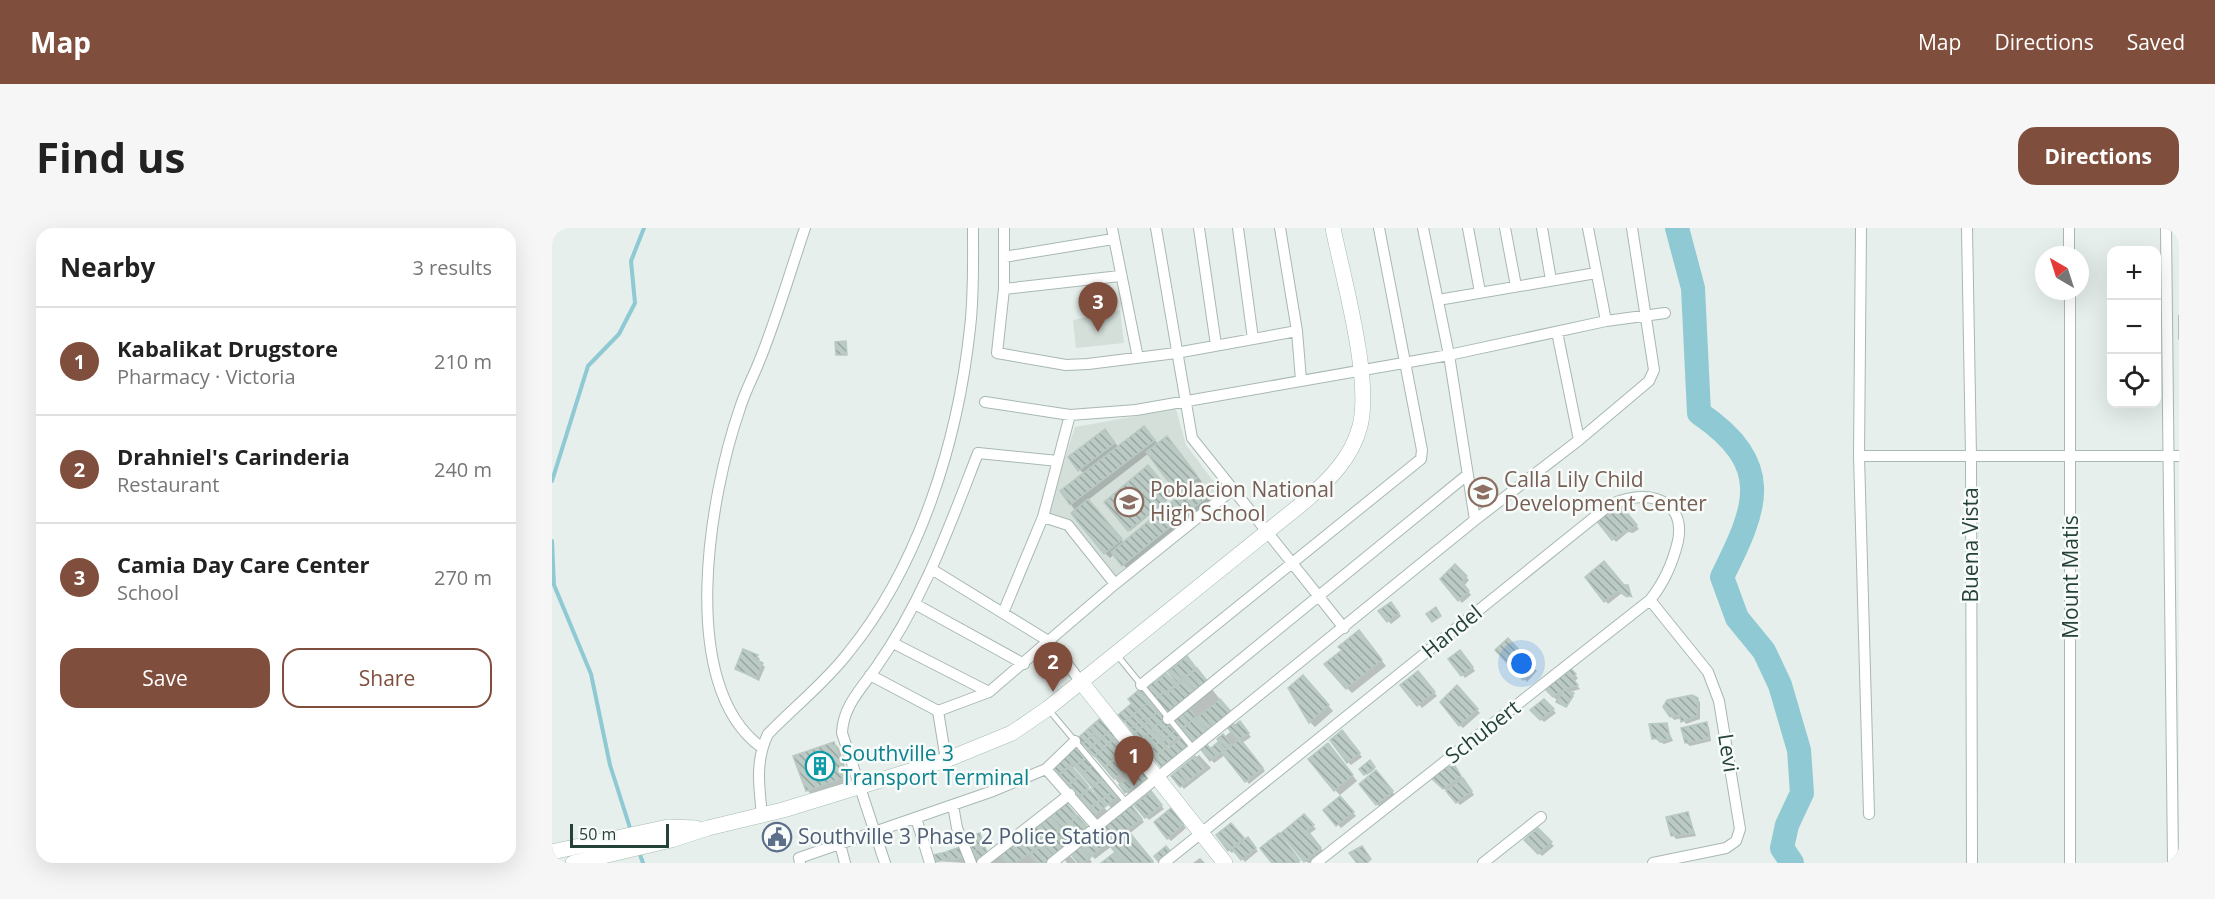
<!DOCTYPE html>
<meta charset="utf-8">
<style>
body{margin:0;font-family:"Open Sans",sans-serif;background:#f6f6f6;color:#222}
.controls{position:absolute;right:18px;top:18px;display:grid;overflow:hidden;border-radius:12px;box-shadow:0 6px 24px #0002}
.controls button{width:54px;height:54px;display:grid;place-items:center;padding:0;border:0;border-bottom:2px solid #e0e0e0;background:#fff;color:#222;font:30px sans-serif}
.compass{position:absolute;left:1483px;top:18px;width:54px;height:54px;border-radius:50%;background:#fff;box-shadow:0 6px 24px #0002;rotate:321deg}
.scale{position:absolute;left:18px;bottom:15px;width:99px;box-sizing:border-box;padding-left:6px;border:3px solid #24423a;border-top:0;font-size:16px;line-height:21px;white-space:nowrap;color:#24423a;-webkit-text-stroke:4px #f7fbf9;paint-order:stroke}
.you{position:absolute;left:970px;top:436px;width:21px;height:21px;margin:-15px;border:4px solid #fff;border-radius:50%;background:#1a73e8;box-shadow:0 0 0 9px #1a73e833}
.badge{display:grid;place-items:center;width:39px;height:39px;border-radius:50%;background:#804e3d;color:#fff;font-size:20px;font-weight:700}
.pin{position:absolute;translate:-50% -50px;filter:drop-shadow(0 2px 3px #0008)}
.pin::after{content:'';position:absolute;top:32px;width:21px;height:18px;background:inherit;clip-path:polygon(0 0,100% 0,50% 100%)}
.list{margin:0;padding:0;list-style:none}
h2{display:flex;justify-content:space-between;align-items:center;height:78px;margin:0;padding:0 24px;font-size:26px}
h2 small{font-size:20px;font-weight:400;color:#767676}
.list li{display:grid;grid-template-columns:39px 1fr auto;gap:18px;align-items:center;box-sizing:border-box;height:108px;padding:0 24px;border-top:2px solid #e0e0e0}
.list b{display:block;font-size:22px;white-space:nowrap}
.list p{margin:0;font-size:20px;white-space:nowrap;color:#767676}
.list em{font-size:20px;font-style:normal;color:#767676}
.actions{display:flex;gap:12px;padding:18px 24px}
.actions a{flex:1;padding:14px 0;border:2px solid #804e3d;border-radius:18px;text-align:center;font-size:21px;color:#804e3d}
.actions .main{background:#804e3d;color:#fff}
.icon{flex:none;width:33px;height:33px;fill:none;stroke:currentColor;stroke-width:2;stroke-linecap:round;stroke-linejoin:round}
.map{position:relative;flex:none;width:1627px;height:635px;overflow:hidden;border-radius:18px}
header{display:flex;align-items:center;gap:36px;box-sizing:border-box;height:84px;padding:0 30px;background:#804e3d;color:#fff}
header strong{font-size:28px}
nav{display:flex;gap:33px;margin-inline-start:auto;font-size:21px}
.intro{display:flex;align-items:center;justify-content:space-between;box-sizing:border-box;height:144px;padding:0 36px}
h1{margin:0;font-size:42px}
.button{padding:15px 27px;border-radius:18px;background:#804e3d;color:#fff;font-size:21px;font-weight:700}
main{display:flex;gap:36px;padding:0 36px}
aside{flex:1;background:#fff;border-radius:18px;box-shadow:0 6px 24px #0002}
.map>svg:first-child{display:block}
.built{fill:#d4dfda}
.shadow{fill:#0003;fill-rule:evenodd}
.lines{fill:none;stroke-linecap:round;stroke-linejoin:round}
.stream{stroke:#8ec9d4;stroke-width:4}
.river{stroke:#8ec9d4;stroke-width:24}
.building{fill:url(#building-back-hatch);stroke:#b8c9c2;stroke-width:1.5}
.lane-casing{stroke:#a8b8b2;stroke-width:7}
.street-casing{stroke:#a8b8b2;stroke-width:12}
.secondary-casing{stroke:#a4bbb3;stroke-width:16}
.lane{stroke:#fff;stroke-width:5}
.street{stroke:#fff;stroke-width:10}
.secondary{stroke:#fff;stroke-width:15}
.labels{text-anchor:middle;stroke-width:5;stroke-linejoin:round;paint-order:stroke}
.education-label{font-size:21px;fill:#785e54;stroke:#f7fbf9;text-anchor:start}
.street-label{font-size:21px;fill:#24423a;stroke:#f7fbf9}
.culture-label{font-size:21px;fill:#0d838f;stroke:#f7fbf9;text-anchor:start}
.service-label{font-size:21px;fill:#4e5e75;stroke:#f7fbf9;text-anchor:start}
</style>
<header>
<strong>Map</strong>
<nav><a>Map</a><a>Directions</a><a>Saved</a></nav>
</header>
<div class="intro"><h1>Find us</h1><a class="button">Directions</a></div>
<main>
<aside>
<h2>Nearby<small>3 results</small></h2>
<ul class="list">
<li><span class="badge">1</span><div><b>Kabalikat Drugstore</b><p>Pharmacy · Victoria</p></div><em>210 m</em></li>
<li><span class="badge">2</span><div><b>Drahniel's Carinderia</b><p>Restaurant</p></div><em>240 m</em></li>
<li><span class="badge">3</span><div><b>Camia Day Care Center</b><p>School</p></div><em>270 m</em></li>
</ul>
<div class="actions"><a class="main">Save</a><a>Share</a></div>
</aside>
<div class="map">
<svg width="1627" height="635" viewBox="0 0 1627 635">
<defs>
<pattern id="building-back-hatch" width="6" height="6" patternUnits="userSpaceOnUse" patternTransform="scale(1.5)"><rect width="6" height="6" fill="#bbcac4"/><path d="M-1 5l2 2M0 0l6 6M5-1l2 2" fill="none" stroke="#98a6a0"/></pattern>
</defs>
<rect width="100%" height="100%" fill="#e6efeb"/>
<!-- built -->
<path class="built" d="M568,82L572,115L524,120L521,92Z
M624,181L634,217L669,263L563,348L517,293L495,285L523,199Z
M936,250L941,274L926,285L922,253Z"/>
<!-- shadow -->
<path class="shadow" d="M1626,87H1627V112L1626,111Z
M592,200L607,217L620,215L650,254L645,258L659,274L576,342L562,326L558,330L553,325L510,264L532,246L528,242L558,208L567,220ZM597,225L630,268L572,315L536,272Z
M596,239L620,268L578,303L554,274Z
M1071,281L1087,301L1081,305L1076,304L1064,314L1061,310V284Z
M903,338L917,352L912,358L919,367L910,375L890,351Z
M1035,350L1075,358L1081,370L1070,365L1056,376Z
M842,379L849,388L839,396L828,383Z
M811,409L834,438L800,465L795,460L792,422Z
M956,412L985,443L975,454L946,423Z
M192,423L205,428L208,431L206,434L213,439L207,453L184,441Z
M911,427L923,443L913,450L898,431Z
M635,430L682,489L651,514L658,522L688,495L699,509L690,515L713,543L697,556L673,527L662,535L647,517L642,516L596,459L614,447L622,455L618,444L628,436L637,444L631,434ZM617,466L630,481L627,484L614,469Z
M1016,440L1026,450L1022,454L1028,461L1015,465L1022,468L1015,479L1007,475L995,461Z
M869,448L885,468L870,480L850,457Z
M756,454L781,483L763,499L758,494Z
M905,459L928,485L911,500L908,497Z
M588,463L638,522L628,530L608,510L624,533L614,541L568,487L582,475ZM588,482L597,493L594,496L587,483ZM605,504L610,510L601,508Z
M1145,471L1148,474V491L1134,496L1130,490L1122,492L1119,488Z
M992,473L1004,485L992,494L980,482Z
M551,490L602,550L577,567L528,510ZM556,520L581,548L579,550L553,523Z
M1154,496L1157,499L1159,513L1138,518L1134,515Z
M1114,497L1121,513L1112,516L1101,510Z
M793,507L810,529L799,537L796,534Z
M282,515L287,520L298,554L260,567L255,562Z
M525,517L570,571L559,580L524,537L520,541L555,583L545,591L499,538Z
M781,522L805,553L788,567L783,562Z
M647,527L659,540L632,561L621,548Z
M818,534L823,541L815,547L809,541Z
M906,543L922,567L908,577L881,549Z
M827,547L843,567L828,579L825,576Z
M602,568L612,581L597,592L584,577Z
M791,573L804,588L789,600L773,582Z
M513,577L538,604L499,635H438L466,611Z
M579,579L592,594L577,606L602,635H574L560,618L543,631L531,618Z
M622,585L634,600L619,613L616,610Z
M1136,586L1144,608L1124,611L1121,607Z
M755,591L764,601L757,606L771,623L757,635L753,633Z
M682,600L706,623L693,634L683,622L680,625L677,622Z
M986,602L1002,618L990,628L974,612Z
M427,607L438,630L425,635L415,610Z
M409,621L415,635L384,633L395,626L400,631Z
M531,623L540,634L538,635H528L521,626Z
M518,628L521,631L524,635H515L513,632Z
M648,630L653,635H641Z"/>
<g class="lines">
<!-- stream -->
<path class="stream" d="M0,253L36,138L67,106L83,75L79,33L92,0
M0,313L2,357L39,446L58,537L79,603
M87,624L91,635"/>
<!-- river -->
<path class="river" d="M1125,0L1141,60L1147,185C1223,237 1205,279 1170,349L1185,390L1212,423L1228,457L1247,522L1250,565L1235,597L1230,620L1240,635"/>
</g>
<!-- building -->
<path class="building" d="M294,113L295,127H284L283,114Z
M592,198L603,212L518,277L508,263Z
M553,201L563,215L526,243L516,229Z
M615,208L646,249L625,265L594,224Z
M596,237L620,266L576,303L552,274Z
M644,254L655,269L570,338L559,324Z
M536,271L570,311L552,326L519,285Z
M1054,275L1061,282L1068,276L1085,297L1060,312L1040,287Z
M1052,333L1072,357H1076L1079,367L1075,369L1066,363L1052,374L1033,349Z
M903,336L915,348L910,354L917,363L906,373L888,351Z
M839,374L847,385L835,394L826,383Z
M884,379L889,388L880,394L874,386Z
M807,402L830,432L794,461L772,436L790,422L786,419Z
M956,410L983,439L971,452L943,422Z
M191,421L206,427L203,431L211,435L204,450L183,441Z
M908,422L921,439L909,448L896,431Z
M635,428L644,440L638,445L629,433Z
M628,434L637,445L631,450L622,439Z
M1016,438L1024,446L1020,450L1026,457L1012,462L1001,469L993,461Z
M621,439L631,451L625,455L616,444Z
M645,440L656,454L649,459L639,446Z
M866,443L883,464L865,478L848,457Z
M614,445L624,456L613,465L604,454Z
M638,446L649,459L643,464L632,451Z
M751,447L777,477L757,495L736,460Z
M632,452L643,465L637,470L626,457Z
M601,453L611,464L603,470L594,459Z
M625,457L636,470L625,479L615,466Z
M905,457L926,481L907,498L888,474Z
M588,461L598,473L586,483L576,471Z
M1012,462L1022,465L1014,479L1004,474Z
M612,464L624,479L616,486L604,471Z
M1140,467L1146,470L1145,488L1129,494L1127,487L1118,489L1111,479L1115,472Z
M668,471L680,485L674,490L662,476Z
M992,471L1002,481L988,492L978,482Z
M598,473L606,483L595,493L586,483Z
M579,476L585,483L572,494L566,487Z
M662,476L673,491L668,495L657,480Z
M634,477L644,489L637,495L627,483Z
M656,481L668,495L663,499L651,485Z
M586,483L591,490L578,501L573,494Z
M607,483L613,490L600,500L595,493Z
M626,483L636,495L629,501L619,488Z
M650,485L662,500L656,504L645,490Z
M551,488L561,500L548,511L538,499Z
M591,490L595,494L581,505L578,501Z
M613,490L618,496L606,507L601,501Z
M643,490L655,505L649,510L637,495Z
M688,493L697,505L692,509L683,497Z
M680,494L691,508L686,512L674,498Z
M1155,494L1157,511L1133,515L1129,500Z
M595,495L601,501L587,512L582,506Z
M1115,495L1118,510L1108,514L1105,510L1100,511L1097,496Z
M619,496L623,502L611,512L606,507Z
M637,496L649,510L640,517L629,503Z
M537,500L542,505L530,516L526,510Z
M561,500L566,506L552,518L547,513Z
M601,502L605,506L591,517L588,513Z
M624,502L628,507L615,518L611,513Z
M790,502L808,525L795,535L778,512Z
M543,506L547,511L536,521L531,516Z
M671,506L679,516L673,521L665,511Z
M605,507L609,512L595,522L592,518Z
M567,508L576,519L563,530L553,519Z
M629,510L636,518L623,528L617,520Z
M688,511L711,540L693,554L670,525Z
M609,512L614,519L601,529L596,523Z
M547,513L552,520L542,528L536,522Z
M282,514L294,549L254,563L241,528Z
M653,514L664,528L658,533L647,519Z
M666,514L672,522L665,528L659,520Z
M525,515L535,528L523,538L513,525Z
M776,515L801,547L782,563L756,531Z
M577,519L583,526L569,537L563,530Z
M615,519L622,529L609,539L602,530Z
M553,520L562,531L552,539L543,528Z
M512,525L520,535L505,548L497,538Z
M583,526L591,536L578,547L569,537Z
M643,528L653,540L647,545L637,533Z
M536,529L542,536L529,546L523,539Z
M563,531L572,543L562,551L553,540Z
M818,532L823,539L812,547L807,541Z
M637,533L646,545L641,549L631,538Z
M542,536L552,548L540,559L530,547Z
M592,536L600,546L585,558L577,548Z
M519,538L527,547L515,557L507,547Z
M631,538L641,549L636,554L626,542Z
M903,538L909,548L891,561L878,549L888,540Z
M626,542L635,554L628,559L619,548Z
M824,542L841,563L824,577L807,556Z
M528,548L537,559L526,569L516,558Z
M553,550L562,562L549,572L540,560Z
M576,550L583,557L573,565L567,557Z
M911,550L920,563L904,575L894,563Z
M538,561L547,572L535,582L526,571Z
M563,562L568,567L554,578L550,573Z
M599,563L610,577L593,590L582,577Z
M788,568L802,584L784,598L771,582Z
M548,573L553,579L541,589L536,583Z
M514,575L525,588L516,596L504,582Z
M579,577L590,591L578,600L567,586Z
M619,580L632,596L615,611L602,594Z
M503,581L515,595L509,600L497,586Z
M1136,584L1142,605L1119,608L1114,589Z
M752,586L762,597L755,602L769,620L752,634L729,605Z
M496,587L508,601L498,609L487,595Z
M566,587L577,601L571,605L561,592Z
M526,588L536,600L527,608L517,596Z
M560,592L571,605L562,612L552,599Z
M485,594L498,609L490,615L478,600Z
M679,595L692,610L676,623L664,607Z
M516,597L526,608L520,613L510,602Z
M551,600L560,611L552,618L542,606Z
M986,600L1000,614L986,626L972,612Z
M478,601L490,615L478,625L466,610Z
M509,602L519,614L514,618L504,606Z
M577,604L601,633L598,635H572L559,619Z
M428,605L432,619L418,624L413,609Z
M727,605L748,633L746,635H720L708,620Z
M503,606L513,618L501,628L491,617Z
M542,607L551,618L539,629L529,617Z
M696,609L704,620L689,632L680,621Z
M465,610L478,625L471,630L458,615Z
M459,617L470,630L464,635H455L448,626Z
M490,617L500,629L493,635H485L478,627Z
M528,618L538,630L531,635H526L519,626Z
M614,618L618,623L606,633L602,628Z
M810,618L819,631L815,635H805L797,625Z
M409,619L412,629L399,633L396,623Z
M433,619L436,627L421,632L418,624Z
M395,624L396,631L383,634L381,627Z
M562,625L570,635H549Z"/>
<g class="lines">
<!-- lane casing -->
<g class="lane-casing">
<path id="lane" d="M565,427L641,520
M497,482L575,575"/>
</g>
<!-- street casing -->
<g class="street-casing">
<path id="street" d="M452,0V61L445,125L514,137L536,136L624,125L745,103
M560,0L586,130
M604,0L640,210L792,400
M647,0L664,117
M686,0L701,111
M728,0L745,103L749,152
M871,0L897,127L923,292
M916,0L928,64
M953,0L964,58
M990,0L999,52
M1036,0L1054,93
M1309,0L1307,228L1317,586
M1415,0L1419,228L1420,635
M1517,0V27
M1614,0L1621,635
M452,29L561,11
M452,61L568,48
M1518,63V635
M886,72L1044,45
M1005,104L1027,212
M433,174L518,187L584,182L897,127L1054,93L1113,85
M1307,228H1627
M491,289L516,297L563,356
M381,342L498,414L529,454
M1098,372L1156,444L1167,473L1188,601L1184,613L1174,620L1101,635
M363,376L472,436
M451,385L491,289L518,187
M341,415L437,464
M318,447L386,483L394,532
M589,457L869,231L870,222L827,0
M386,483L437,464L563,356L680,262
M616,491L915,247
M209,519C124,457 158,266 188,180C193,164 201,149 207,134C225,90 238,44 253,0
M494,541L545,599
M401,577L405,600L419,635
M210,587C207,559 203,532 216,506C242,479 273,455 296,425C368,337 406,212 418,100C422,67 421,33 421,0
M364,590L378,635
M288,616L293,635
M248,635L247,630L441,563L494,541L523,513
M333,635L290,505C291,479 308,462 323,441C371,373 396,302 426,225L506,233
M430,635L518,566
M500,635L923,292L1027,212L1097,153L1102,142L1080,0
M612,635L1055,279C1085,261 1135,265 1126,313C1121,334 1111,356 1098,372L764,635
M931,635L989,589"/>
</g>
<!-- secondary casing -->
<g class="secondary-casing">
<path id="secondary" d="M529,454L673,635
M0,624L116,599L144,600
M21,635L119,612L156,600L231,582L394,532L460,505L495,481L752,274C776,253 800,230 808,198C820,151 791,50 781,0"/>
</g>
<!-- lane -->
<use href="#lane" class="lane"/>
<!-- street -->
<use href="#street" class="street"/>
<!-- secondary -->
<use href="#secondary" class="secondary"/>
</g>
<!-- icons -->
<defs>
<g id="school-ring" transform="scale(1.5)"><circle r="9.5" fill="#f7fbf9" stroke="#8d6e63" stroke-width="1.5"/><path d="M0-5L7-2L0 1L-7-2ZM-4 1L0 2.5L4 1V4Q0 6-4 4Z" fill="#8d6e63"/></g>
<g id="building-ring" transform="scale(1.5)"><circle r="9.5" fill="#f7fbf9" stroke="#0f9aa8" stroke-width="1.5"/><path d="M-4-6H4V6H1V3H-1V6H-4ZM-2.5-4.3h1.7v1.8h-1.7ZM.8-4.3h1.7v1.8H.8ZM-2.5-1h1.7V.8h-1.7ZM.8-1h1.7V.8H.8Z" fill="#0f9aa8"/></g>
<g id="civic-ring" transform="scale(1.5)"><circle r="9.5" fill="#f7fbf9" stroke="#5c6f8a" stroke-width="1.5"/><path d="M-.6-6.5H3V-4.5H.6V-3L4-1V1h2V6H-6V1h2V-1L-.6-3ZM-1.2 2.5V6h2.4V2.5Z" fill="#5c6f8a"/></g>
</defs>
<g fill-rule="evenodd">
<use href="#school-ring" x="931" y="264"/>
<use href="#school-ring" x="577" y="274"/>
<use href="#building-ring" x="268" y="538"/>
<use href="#civic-ring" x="225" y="609"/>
</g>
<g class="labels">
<!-- education labels -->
<g class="education-label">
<text x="952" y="259">Calla Lily Child<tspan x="952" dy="24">Development Center</tspan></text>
<text x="598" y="269">Poblacion National<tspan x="598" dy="24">High School</tspan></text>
</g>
<!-- street labels -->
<g class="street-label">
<text transform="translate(1419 317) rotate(-90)" y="7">Buena Vista</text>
<text transform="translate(1519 349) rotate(-90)" y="7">Mount Matis</text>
<text transform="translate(900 404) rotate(-39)" y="7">Handel</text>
<text transform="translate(931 504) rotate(-38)" y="7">Schubert</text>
<text transform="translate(1176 525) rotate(81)" y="7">Levi</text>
</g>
<!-- culture labels -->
<g class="culture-label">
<text x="289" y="533">Southville 3<tspan x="289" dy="24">Transport Terminal</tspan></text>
</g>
<!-- service labels -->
<g class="service-label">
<text x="246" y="616">Southville 3 Phase 2 Police Station</text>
</g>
</g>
</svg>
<div class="controls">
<button>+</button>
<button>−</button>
<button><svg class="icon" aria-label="locate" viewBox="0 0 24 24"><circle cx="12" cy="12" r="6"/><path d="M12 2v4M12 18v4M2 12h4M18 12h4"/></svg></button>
</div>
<svg class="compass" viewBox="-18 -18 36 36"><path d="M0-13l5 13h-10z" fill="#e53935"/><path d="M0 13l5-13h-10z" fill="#767676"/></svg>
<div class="scale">50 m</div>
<div class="you"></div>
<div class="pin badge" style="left:582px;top:558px">1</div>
<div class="pin badge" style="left:501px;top:464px">2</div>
<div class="pin badge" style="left:546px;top:104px">3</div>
</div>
</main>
